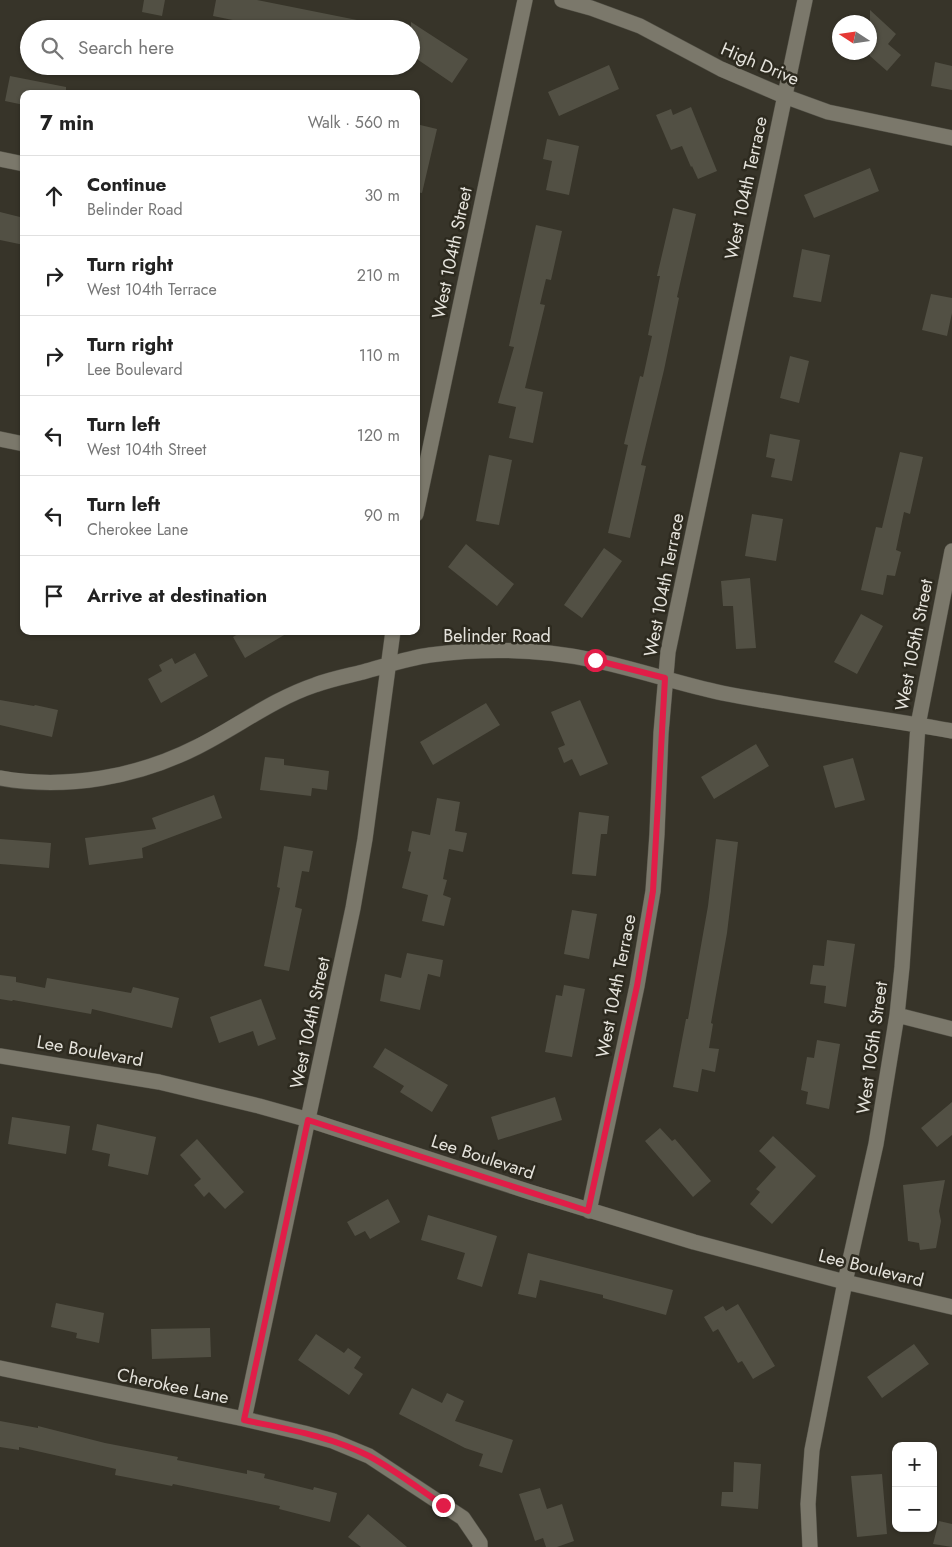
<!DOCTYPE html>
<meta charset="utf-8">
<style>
body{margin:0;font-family:Jost,sans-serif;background:#f6f6f6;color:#222}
.controls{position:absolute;right:15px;bottom:15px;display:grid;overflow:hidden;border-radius:10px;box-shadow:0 1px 4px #0004}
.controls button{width:45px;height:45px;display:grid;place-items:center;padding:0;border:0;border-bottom:1px solid #e0e0e0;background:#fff;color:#222;font:25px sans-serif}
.compass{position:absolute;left:832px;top:15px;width:45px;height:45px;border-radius:50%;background:#fff;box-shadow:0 1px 4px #0004;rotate:282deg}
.stop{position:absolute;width:15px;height:15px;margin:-11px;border:4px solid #e11d48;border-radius:50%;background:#fff}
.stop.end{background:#e11d48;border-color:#fff;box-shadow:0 1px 5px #0008}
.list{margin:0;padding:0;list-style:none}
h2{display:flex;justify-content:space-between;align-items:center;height:65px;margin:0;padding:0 20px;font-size:21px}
h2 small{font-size:16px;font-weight:400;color:#767676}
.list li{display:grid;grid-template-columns:32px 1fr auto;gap:15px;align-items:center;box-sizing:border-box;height:80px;padding:0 20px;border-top:1px solid #e0e0e0}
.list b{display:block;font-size:19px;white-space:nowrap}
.list p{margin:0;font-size:16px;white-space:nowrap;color:#767676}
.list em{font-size:16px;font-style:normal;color:#767676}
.icon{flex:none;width:28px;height:28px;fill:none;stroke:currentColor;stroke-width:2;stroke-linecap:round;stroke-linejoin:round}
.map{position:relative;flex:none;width:952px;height:1547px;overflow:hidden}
.search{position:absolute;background:#fff;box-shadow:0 1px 4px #0004;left:20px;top:20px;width:400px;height:55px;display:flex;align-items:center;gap:12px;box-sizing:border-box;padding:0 18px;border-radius:28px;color:#767676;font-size:19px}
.panel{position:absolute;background:#fff;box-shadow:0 1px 4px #0004;left:20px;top:90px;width:400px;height:545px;border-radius:10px}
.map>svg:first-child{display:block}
.building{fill:#525044}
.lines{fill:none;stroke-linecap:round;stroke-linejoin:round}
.minor-casing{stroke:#525046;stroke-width:16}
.minor{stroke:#7b786b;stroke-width:15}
.route{stroke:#e11d48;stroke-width:6}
.labels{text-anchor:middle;stroke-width:5;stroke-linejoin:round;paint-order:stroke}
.street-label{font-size:18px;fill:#e5e3dc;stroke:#2d2a1f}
</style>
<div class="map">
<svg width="952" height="1547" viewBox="0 0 952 1547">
<rect width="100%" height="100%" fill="#373429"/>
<!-- building -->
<path class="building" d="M144,0H165L162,16L142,12Z
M216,0H257L367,22L366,29H276L213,16Z
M870,10L896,34L888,44L901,55L887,71L870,56Z
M411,22L468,59L452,83L411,55Z
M935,62L952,66V90L931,86Z
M609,65L619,89L559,116L548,92Z
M10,76L66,87V94H24V105L5,101Z
M691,107L717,171L698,179L692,166L691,167L682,146L671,150L656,115L671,109L673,115Z
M416,124L437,129L422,193L416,192Z
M547,139L579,146L569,195L546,190L552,161L543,159Z
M870,168L879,191L814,218L804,195Z
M673,208L696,214L677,297L679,298L664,370L641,465L646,466L630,538L608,533L628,445L624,444L640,376L643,377L652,336L648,335L660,276H657Z
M0,212L24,218V245L0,240Z
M536,225L562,231L551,280L546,279L540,304L545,305L525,388L543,392L533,443L509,438L516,407L498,403L514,347L509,346Z
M802,249L830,255L821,302L793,297Z
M931,294L952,298V313L947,336L922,330Z
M790,356L809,361L799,403L780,398Z
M770,434L800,440L792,481L771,477L775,459L766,457Z
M900,452L923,457L910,514L904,512L896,550L901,552L895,576L887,575L883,595L861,590L876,527L882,528Z
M489,455L512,460L499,525L476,521Z
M752,514L783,519L776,561L745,556Z
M466,544L514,584L497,606L448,567Z
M604,548L622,561L582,618L564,605Z
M750,578L756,648L736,649L733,606H723L721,581Z
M861,614L883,626L857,674L834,662Z
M243,631H291L245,658L233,637Z
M195,653L208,676L161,703L148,679L162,671L159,665L172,658L175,664Z
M0,700L34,706L35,705L58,710L52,737L0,725Z
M580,700L608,764L580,776L572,759L564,763L558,748L565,745L551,712Z
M486,703L500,725L433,765L420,742Z
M756,744L769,766L714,799L701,777Z
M265,757L284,759V765L329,771L327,790L312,788L311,796L260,790Z
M853,758L865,800L835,808L823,766Z
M214,795L222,818L142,848L143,858L89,865L85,838L156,829L152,818Z
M437,798L460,802L455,831L467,833L463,852L449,849L443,879L447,880L443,895L451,898L444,926L422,921L428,895L402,888L411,852L408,851L412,831L430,835Z
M579,812L609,816L607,834H601L596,876L572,874Z
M0,839L51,843L49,868L0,864Z
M716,839L738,842L727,933L711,1023L713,1024L709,1048L719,1049L715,1072L702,1069L698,1092L673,1087L686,1019H688L708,906Z
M284,846L313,851L309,872L302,871L295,907L302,909L289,971L264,966L280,888L277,887Z
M572,910L597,914L589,959L564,954Z
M827,940L855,944L846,1007L824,1003L826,986L810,984L813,965L824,966Z
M407,953L443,960L440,977L428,974L420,1010L380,1001L385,974L401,978Z
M0,975L16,977V982L45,988L47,978L131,993L133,987L179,998L172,1028L92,1009L91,1014L13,1000L12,1001L0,999Z
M564,985L585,989L572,1057L545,1052L556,995L562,996Z
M261,999L276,1039L258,1046L253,1031L219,1043L210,1017Z
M817,1040L840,1044L829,1109L806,1104L808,1092L801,1090L807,1057L814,1058Z
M385,1048L448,1085L432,1112L400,1092L404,1086L373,1067Z
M555,1097L562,1120L498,1140L491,1117Z
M952,1102V1135L937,1147L921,1128Z
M12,1117L70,1126L66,1154L8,1144Z
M97,1124L156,1137L148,1175L108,1166L110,1154L92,1150Z
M660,1128L672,1141L675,1139L711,1181L693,1197L645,1141Z
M773,1136L816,1176L772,1224L750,1204L760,1192L756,1189L776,1167L759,1151Z
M197,1139L244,1192L225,1209L209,1192L204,1197L194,1185L201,1179L180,1155Z
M945,1180L939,1211L941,1221L936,1248L920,1250L919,1243L908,1241L903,1185Z
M388,1199L400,1222L370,1239L365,1231L355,1236L347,1222Z
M428,1215L497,1236L482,1287L457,1279L465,1253L421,1240Z
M528,1253L673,1290L666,1315L603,1298V1295L540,1280L536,1298L518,1294Z
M56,1303L104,1313L99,1343L76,1338L77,1333L51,1327Z
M738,1304L775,1366L753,1379L742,1361L738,1363L718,1329L713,1332L704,1317L723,1306L726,1311Z
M210,1328L211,1357L152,1359L151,1329Z
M316,1334L344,1353L348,1348L361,1357L354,1368L363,1374L349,1395L298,1360Z
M914,1344L929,1364L882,1398L867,1377Z
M412,1388L442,1403L447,1393L464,1401L455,1421L513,1440L502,1473L479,1466L483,1454L465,1448L399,1414Z
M0,1421L38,1428V1426L105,1443L178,1457L177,1460L247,1474V1470L265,1474L264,1478L313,1490L314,1487L337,1493L330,1522L279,1509L280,1506L173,1484L172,1486L115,1475L116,1469L19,1447V1450L0,1447Z
M734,1462L761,1464L758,1509L721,1506L722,1492H733Z
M882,1474L887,1534L857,1537L851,1476Z
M540,1488L547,1509L562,1504L574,1541L557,1547H546L543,1538L535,1541L519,1494Z
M368,1514L407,1547H361L348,1537Z
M939,1521L952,1524V1547L933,1544Z"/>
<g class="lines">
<!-- minor casing -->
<g class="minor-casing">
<path id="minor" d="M562,0L591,8L640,26L721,69L784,96L828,112L952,138
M0,159L24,164
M0,439L24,444
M416,514L525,0
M0,778C66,790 138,777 197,747C237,727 273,699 315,685C331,679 347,676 363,672C385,666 408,658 430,655C484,648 540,649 593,660C637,669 679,684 722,693C799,708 876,717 952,731
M897,1015L952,1029
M0,1056L159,1082L259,1106L309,1120L530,1192L694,1242L845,1282L952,1307
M589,1211L637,986L653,891L657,834L661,733L668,652L805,0
M0,1368L244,1419L304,1433L333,1441L369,1456L463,1518L480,1543V1547
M244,1419L353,908L365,839L393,631
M810,1547L808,1504L812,1450L845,1282L876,1144L897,1015L902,967L918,725L952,551"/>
</g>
<!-- minor -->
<use href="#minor" class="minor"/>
</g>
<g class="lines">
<!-- route -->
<path class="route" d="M443,1505C419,1489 395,1470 369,1456C330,1436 286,1429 244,1420L308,1120L588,1211L637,986L653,891L665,678L595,660"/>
</g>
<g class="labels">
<!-- street labels -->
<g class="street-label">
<text transform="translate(760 64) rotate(23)" y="6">High Drive</text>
<text transform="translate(746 188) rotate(-78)" y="6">West 104th Terrace</text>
<text transform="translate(452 253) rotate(-78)" y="6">West 104th Street</text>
<text transform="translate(664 585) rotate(-79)" y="6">West 104th Terrace</text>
<text x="497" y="642">Belinder Road</text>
<text transform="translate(914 645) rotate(-79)" y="6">West 105th Street</text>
<text transform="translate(616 986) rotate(-79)" y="6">West 104th Terrace</text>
<text transform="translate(310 1023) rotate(-78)" y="6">West 104th Street</text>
<text transform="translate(872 1048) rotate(-82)" y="6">West 105th Street</text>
<text transform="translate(90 1051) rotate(10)" y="6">Lee Boulevard</text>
<text transform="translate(483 1157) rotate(18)" y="6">Lee Boulevard</text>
<text transform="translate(871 1268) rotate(14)" y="6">Lee Boulevard</text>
<text transform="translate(173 1386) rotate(12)" y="6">Cherokee Lane</text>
</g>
</g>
</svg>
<div class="controls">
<button>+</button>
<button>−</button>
</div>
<svg class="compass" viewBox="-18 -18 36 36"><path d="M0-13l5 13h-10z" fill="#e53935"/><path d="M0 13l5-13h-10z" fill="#767676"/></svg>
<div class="stop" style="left:595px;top:660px"></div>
<div class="stop end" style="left:443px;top:1505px"></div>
<div class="search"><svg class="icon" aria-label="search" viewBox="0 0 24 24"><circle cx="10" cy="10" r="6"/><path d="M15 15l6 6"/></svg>Search here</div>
<section class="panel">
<h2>7 min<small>Walk · 560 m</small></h2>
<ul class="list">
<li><svg class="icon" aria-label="ahead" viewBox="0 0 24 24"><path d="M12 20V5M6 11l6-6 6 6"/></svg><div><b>Continue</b><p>Belinder Road</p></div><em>30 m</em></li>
<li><svg class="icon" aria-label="right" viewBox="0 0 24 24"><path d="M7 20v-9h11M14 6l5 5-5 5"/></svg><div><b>Turn right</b><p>West 104th Terrace</p></div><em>210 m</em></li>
<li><svg class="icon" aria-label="right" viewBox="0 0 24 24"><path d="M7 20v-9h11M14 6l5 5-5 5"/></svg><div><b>Turn right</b><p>Lee Boulevard</p></div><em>110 m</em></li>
<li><svg class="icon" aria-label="left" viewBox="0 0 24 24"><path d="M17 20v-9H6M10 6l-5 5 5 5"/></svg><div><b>Turn left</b><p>West 104th Street</p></div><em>120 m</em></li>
<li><svg class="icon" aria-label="left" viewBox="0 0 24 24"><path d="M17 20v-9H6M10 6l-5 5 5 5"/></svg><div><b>Turn left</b><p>Cherokee Lane</p></div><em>90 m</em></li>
<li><svg class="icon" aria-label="arrive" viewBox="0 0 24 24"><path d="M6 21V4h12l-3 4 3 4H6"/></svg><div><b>Arrive at destination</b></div></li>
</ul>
</section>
</div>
